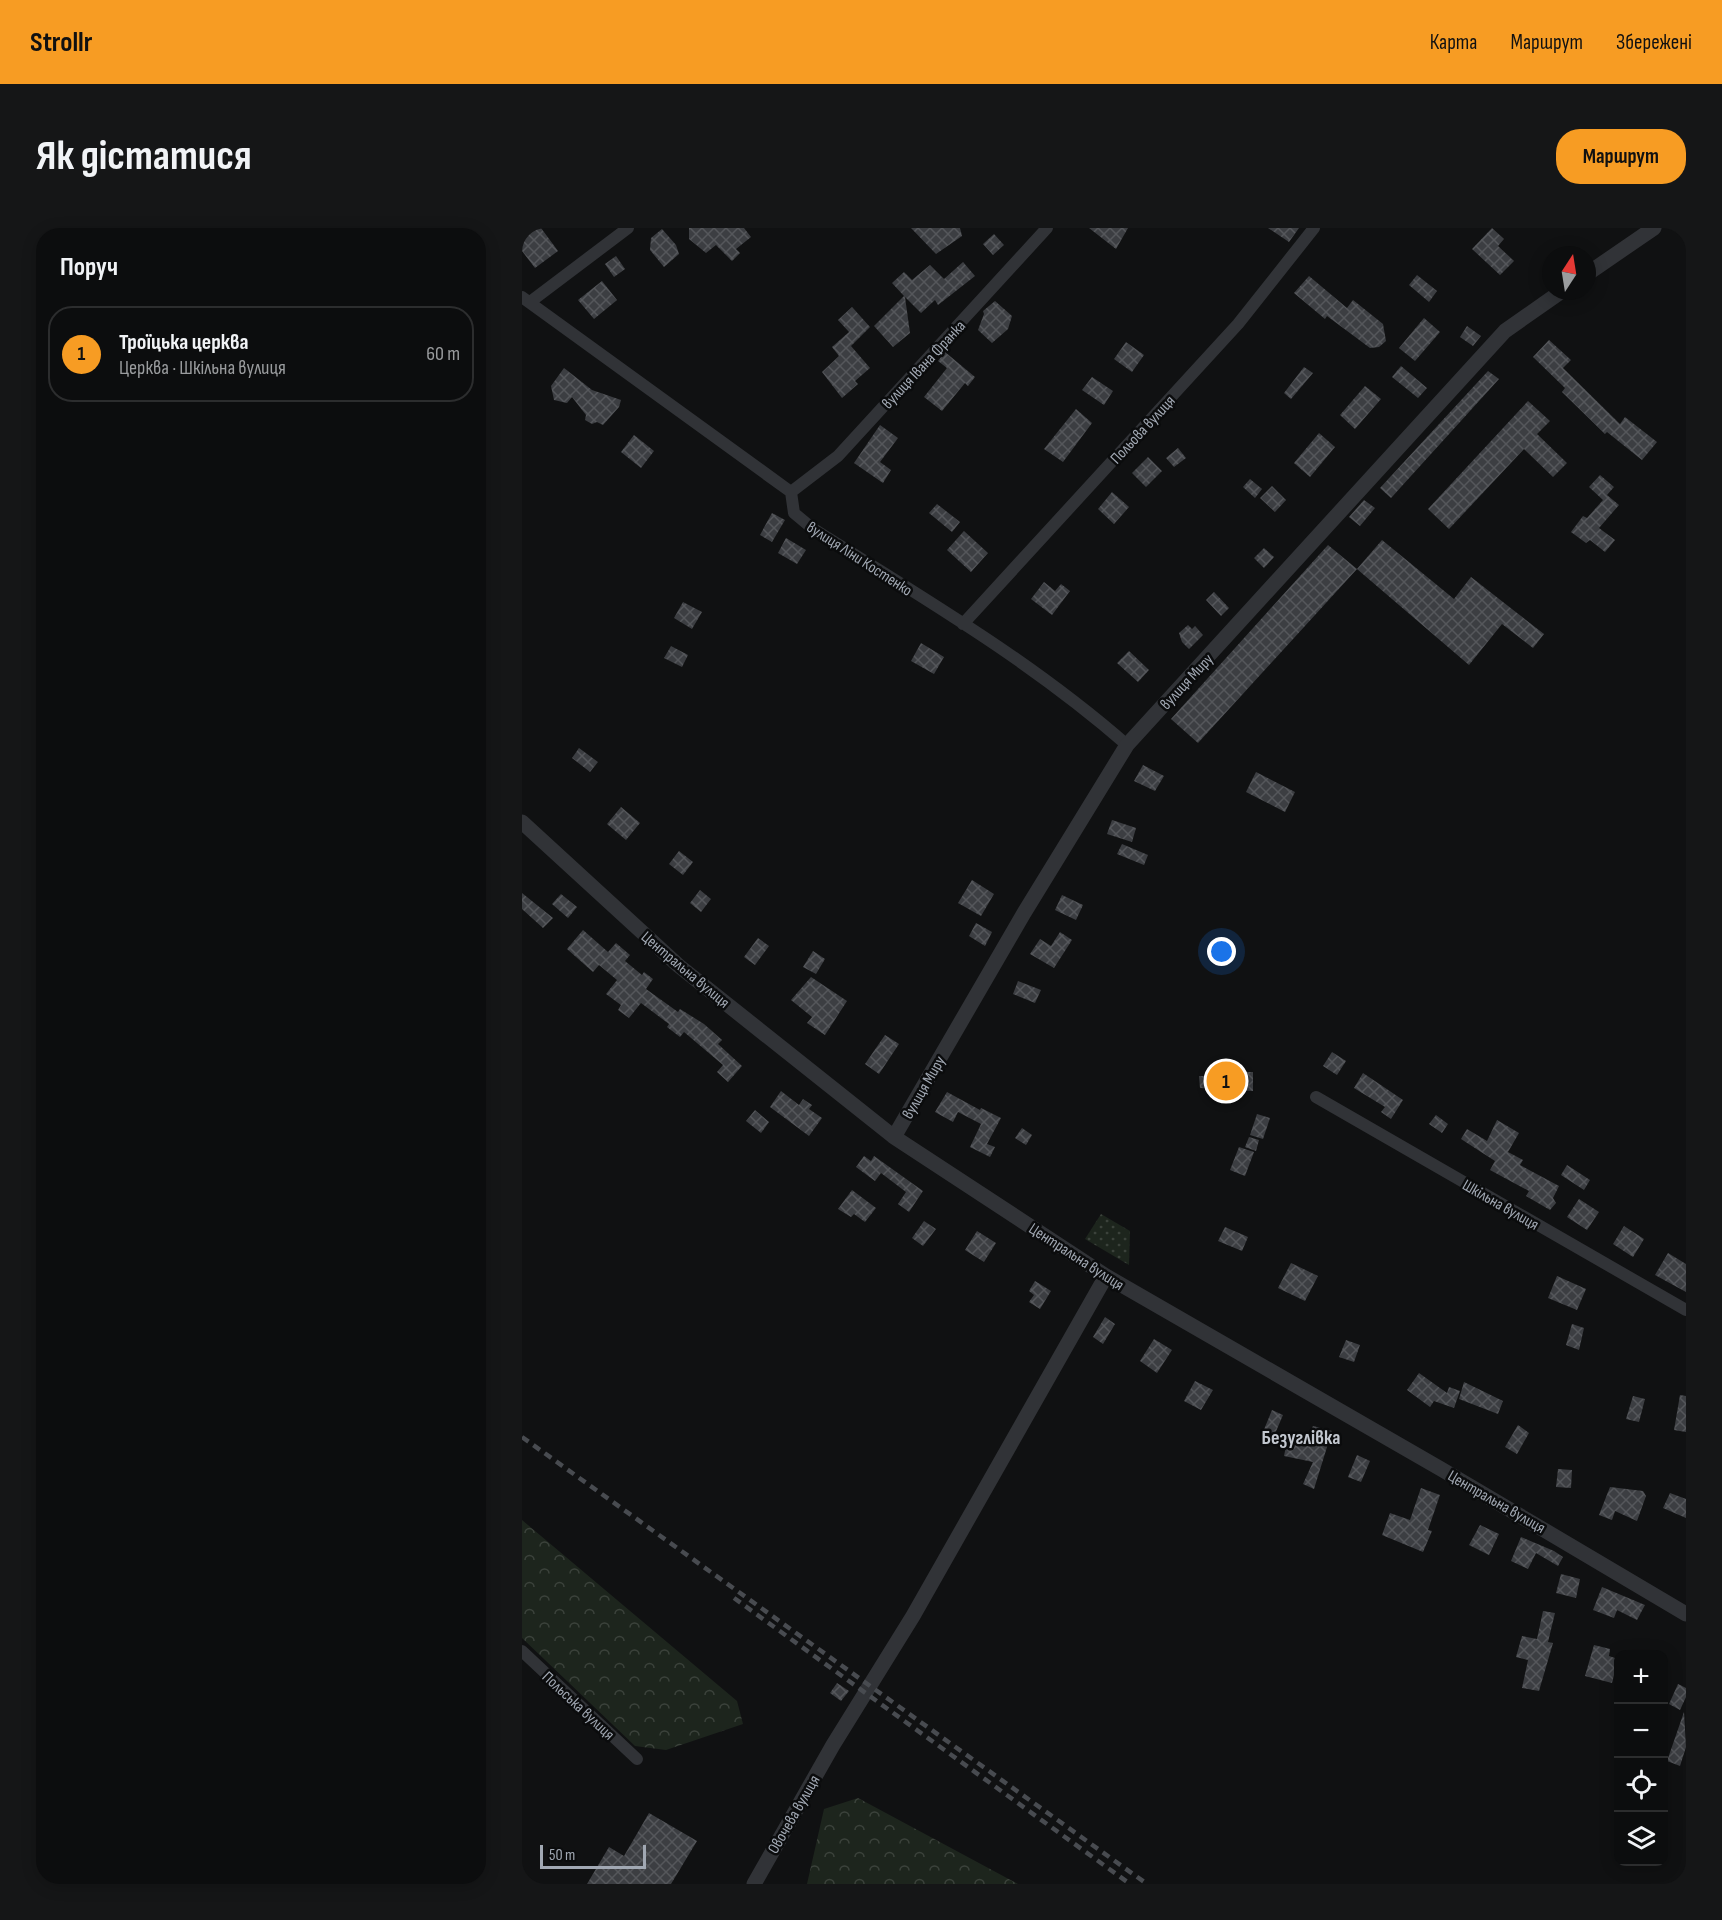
<!DOCTYPE html>
<html lang="uk">
<meta charset="utf-8">
<style>
body{margin:0;font-family:"Sofia Sans Condensed",sans-serif;background:#151617;color:#f1f3f6}
.controls{position:absolute;right:18px;bottom:18px;display:grid;overflow:hidden;border-radius:12px;box-shadow:0 3px 15px #0003}
.controls button{width:54px;height:54px;display:grid;place-items:center;padding:0;border:0;border-bottom:2px solid #2c2d2e;background:#0c0d0e;color:#f1f3f6;font:30px sans-serif}
.compass{position:absolute;left:1020px;top:18px;width:54px;height:54px;border-radius:50%;background:#0c0d0e;box-shadow:0 3px 15px #0003;rotate:12deg}
.scale{position:absolute;left:18px;bottom:15px;width:106px;box-sizing:border-box;padding-left:6px;border:3px solid #a1a8b3;border-top:0;font-size:16px;line-height:21px;white-space:nowrap;color:#a1a8b3;-webkit-text-stroke:4px #0b0c0d;paint-order:stroke}
.you{position:absolute;left:700px;top:724px;width:21px;height:21px;margin:-15px;border:4px solid #fff;border-radius:50%;background:#1a73e8;box-shadow:0 0 0 9px #1a73e833}
.badge{display:grid;place-items:center;width:39px;height:39px;border-radius:50%;background:#f79c23;color:#111;font-size:20px;font-weight:700}
.pin{position:absolute;translate:-50% -50%;border:3px solid #fff;box-shadow:0 2px 6px #0006}
.list{margin:0;padding:0;list-style:none}
h2{display:flex;justify-content:space-between;align-items:center;height:78px;margin:0;padding:0 24px;font-size:26px}
h2 small{font-size:20px;font-weight:400;color:#9a9c9e}
.list li{display:grid;grid-template-columns:39px 1fr auto;gap:18px;align-items:center;box-sizing:border-box;height:96px;margin:0 12px 12px;padding:0 12px;border:2px solid #2c2d2e;border-radius:24px}
.list b{display:block;font-size:22px;white-space:nowrap}
.list p{margin:0;font-size:20px;white-space:nowrap;color:#9a9c9e}
.list em{font-size:20px;font-style:normal;color:#9a9c9e}
.icon{flex:none;width:33px;height:33px;fill:none;stroke:currentColor;stroke-width:2;stroke-linecap:round;stroke-linejoin:round}
.map{position:relative;flex:none;width:1164px;height:1656px;overflow:hidden;border-radius:24px}
header{display:flex;align-items:center;gap:36px;box-sizing:border-box;height:84px;padding:0 30px;background:#f79c23;color:#111}
header strong{font-size:28px}
nav{display:flex;gap:33px;margin-inline-start:auto;font-size:21px}
.intro{display:flex;align-items:center;justify-content:space-between;box-sizing:border-box;height:144px;padding:0 36px}
h1{margin:0;font-size:42px}
.button{padding:15px 27px;border-radius:24px;background:#f79c23;color:#111;font-size:21px;font-weight:700}
main{display:flex;gap:36px;padding:0 36px}
aside{flex:1;background:#0c0d0e;border-radius:24px;box-shadow:0 3px 15px #0003}
.map>svg:first-child{display:block}
.forest{fill:url(#forest-crowns)}
.park{fill:url(#park-dots)}
.building{fill:url(#building-cross-hatch)}
.lines{fill:none;stroke-linecap:round;stroke-linejoin:round}
.minor{stroke:#313337;stroke-width:12}
.tertiary{stroke:#313337;stroke-width:15}
.rail{stroke:#484b50;stroke-width:4.5;stroke-dasharray:8 6;stroke-linecap:butt}
.labels{text-anchor:middle;stroke-width:5;stroke-linejoin:round;paint-order:stroke}
.street-label{font-size:16px;fill:#a1a8b3;stroke:#0b0c0d}
.quarter-label{font-size:20px;font-weight:bold;fill:#c2c7cf;stroke:#0b0c0d}
</style>
<header>
<strong>Strollr</strong>
<nav><a>Карта</a><a>Маршрут</a><a>Збережені</a></nav>
</header>
<div class="intro"><h1>Як дістатися</h1><a class="button">Маршрут</a></div>
<main>
<aside>
<h2>Поруч<small></small></h2>
<ul class="list">
<li><span class="badge">1</span><div><b>Троїцька церква</b><p>Церква · Шкільна вулиця</p></div><em>60 m</em></li>
</ul>
</aside>
<div class="map">
<svg width="1164" height="1656" viewBox="0 0 1164 1656">
<defs>
<pattern id="forest-crowns" width="20" height="18" patternUnits="userSpaceOnUse" patternTransform="scale(1.5)"><rect width="20" height="18" fill="#1d251d"/><path d="M2 6a3 3 0 1 1 6 0M12 15a3 3 0 1 1 6 0" fill="none" stroke="#3b423b"/></pattern>
<pattern id="park-dots" width="8" height="8" patternUnits="userSpaceOnUse" patternTransform="scale(1.5)"><rect width="8" height="8" fill="#1d251d"/><path d="M2 2h.1M6 6h.1" fill="none" stroke="#3b423b" stroke-width="1.8" stroke-linecap="round"/></pattern>
<pattern id="building-cross-hatch" width="8" height="8" patternUnits="userSpaceOnUse" patternTransform="scale(1.5)"><rect width="8" height="8" fill="#3c3e42"/><path d="M0 0l8 8M0 8l8-8" fill="none" stroke="#55575b"/></pattern>
</defs>
<rect width="100%" height="100%" fill="#101112"/>
<!-- forest -->
<path class="forest" d="M0,1292L215,1473L221,1496L144,1522L113,1518L0,1410Z
M336,1570L496,1656H285L302,1581Z"/>
<!-- park -->
<path class="park" d="M579,986L608,1003L607,1037L563,1011Z"/>
<!-- building -->
<path class="building" d="M4,0H19L36,23L13,40L0,23V3Z
M167,0H222L229,9L214,21L218,25L210,33L194,17L184,25L167,11Z
M389,0H438L440,8L414,26Z
M567,0H606L594,21Z
M746,0H777L767,14Z
M970,0L982,11L976,18L992,33L978,47L950,21Z
M140,1L154,17L157,26L142,39L128,22L129,10Z
M472,6L482,17L471,27L461,16Z
M94,28L103,41L92,49L83,36Z
M441,34L453,48L416,77L413,72L399,85L383,69L388,105L371,119L352,98L382,68L370,55L382,44L390,52L408,37L422,51Z
M895,47L915,63L907,74L887,57Z
M787,48L825,80L831,72L861,96L864,113L857,119L848,120L805,88L803,91L772,65Z
M80,53L95,72L72,91L56,72Z
M473,73L490,88L486,101L470,115L456,102L462,86L461,83Z
M330,79L348,99L329,118L348,140L333,153L336,156L320,170L300,144L317,128L310,119L327,104L316,92Z
M902,90L918,104L893,133L877,120Z
M945,98L959,108L951,118L938,109Z
M1027,112L1049,132L1041,140L1098,196L1103,189L1135,214L1120,232L1085,204L1083,206L1040,164L1043,160L1011,129Z
M604,114L622,127L610,144L592,131Z
M423,124L453,149L446,158L443,155L420,183L402,169L425,140L416,133Z
M879,138L905,160L896,170L870,149Z
M782,139L791,145L769,171L762,165Z
M42,140L70,162L99,172L97,179L81,197L75,194L70,196L63,192L64,187L50,169L45,175L32,172L29,158Z
M966,143L977,151L869,270L858,260Z
M570,149L591,163L582,177L560,162Z
M843,158L859,171L833,201L818,187Z
M1006,173L1028,193L1015,206L1045,235L1031,249L1002,221L927,301L906,281Z
M554,181L570,195L541,234L522,221Z
M358,197L376,210L358,234L369,242L361,255L332,235Z
M797,205L813,219L788,249L772,235Z
M112,207L132,223L119,240L99,224Z
M656,220L664,230L652,239L644,230Z
M626,229L640,243L624,259L610,245Z
M1078,247L1092,259L1085,267L1097,277L1077,300L1093,312L1083,324L1068,312L1064,315L1049,304L1061,288L1065,290L1081,272L1067,259Z
M728,251L740,261L733,270L721,259Z
M750,258L764,272L753,284L738,270Z
M590,264L607,279L592,296L576,281Z
M842,272L853,280L838,298L827,289Z
M415,276L438,294L430,304L407,285Z
M250,285L263,292L250,314L238,307Z
M442,303L466,325L449,344L425,322Z
M264,310L284,322L275,336L256,325Z
M860,312L932,371L949,349L1022,406L1011,420L980,396L947,437L835,341Z
M806,317L835,341L676,515L649,491Z
M742,320L752,329L742,340L732,330Z
M522,354L533,363L539,356L548,363L530,387L509,371Z
M692,364L707,380L699,388L684,372Z
M161,374L180,384L170,401L152,390Z
M666,397L670,401L673,398L681,407L667,421L660,414L657,405Z
M399,415L422,429L412,446L389,433Z
M149,418L166,427L160,439L142,430Z
M607,423L627,442L616,454L595,435Z
M57,520L76,534L68,544L50,530Z
M621,537L642,548L633,563L612,553Z
M734,544L773,564L763,584L724,564Z
M99,579L118,595L104,612L85,596Z
M590,592L614,600L610,614L585,606Z
M600,616L626,627L622,637L595,626Z
M157,623L171,634L161,647L147,636Z
M450,652L472,666L459,688L436,675Z
M178,662L189,671L179,684L168,675Z
M0,665L31,690L21,700L0,681Z
M39,666L55,679L46,690L30,676Z
M540,667L561,677L554,692L533,682Z
M454,695L470,704L463,718L447,708Z
M61,702L86,724L94,715L108,727L103,733L120,747L122,744L131,751L124,761L156,784L158,781L182,796L200,812L196,816L220,838L206,854L195,844L201,837L162,804L158,809L145,799L147,796L119,775L107,790L96,782L99,777L84,766L95,752L77,737L71,744L45,721Z
M538,704L550,712L532,740L508,726L518,711L529,718Z
M236,710L247,718L233,737L222,729Z
M291,723L303,731L294,746L281,739Z
M289,749L325,773L303,807L285,795L290,789L269,772Z
M496,753L519,762L513,775L491,766Z
M363,807L377,816L357,846L343,836Z
M810,824L824,833L815,847L801,838Z
M700,844H731V863L678,860L677,848H700Z
M841,845L881,872L869,891L859,884L863,879L832,860Z
M259,863L277,877L281,871L290,877L287,881L300,890L287,908L248,879Z
M425,864L458,882L459,880L479,890L465,916L473,919L468,929L448,919L459,896L436,884L431,894L413,884Z
M233,882L247,894L239,905L224,893Z
M735,886L748,890L741,911L728,907Z
M914,887L926,896L920,905L907,896Z
M975,892L997,905L986,924L1001,932L998,937L1037,958L1031,970L1034,975L1028,982L1004,968L1007,963L968,942L973,933L939,911L945,901L965,913Z
M500,900L510,907L504,917L493,910Z
M727,909L737,912L734,923L723,919Z
M717,919L732,924L723,948L708,942Z
M342,928L349,933L352,928L401,963L387,984L376,976L384,964L359,945L353,953L334,939Z
M1045,937L1068,952L1062,962L1039,947Z
M330,962L354,980L343,994L332,986L329,989L316,981Z
M1057,971L1077,984L1065,1002L1045,989Z
M402,993L414,1001L401,1018L390,1010Z
M1102,998L1122,1011L1111,1029L1091,1016Z
M703,999L726,1009L720,1023L696,1013Z
M455,1003L474,1015L462,1034L443,1022Z
M1146,1025L1164,1036V1064L1133,1047Z
M769,1035L796,1048L783,1073L756,1060Z
M1035,1048L1064,1061L1055,1082L1026,1070Z
M513,1053L529,1063L518,1081L507,1074L512,1067L507,1063Z
M583,1089L593,1096L581,1116L571,1109Z
M1050,1096L1062,1100L1057,1122L1044,1117Z
M632,1111L650,1122L635,1145L618,1133Z
M824,1112L838,1117L832,1134L817,1129Z
M897,1145L925,1165L927,1159L938,1163L932,1180L912,1173L908,1179L885,1162Z
M673,1153L691,1162L679,1182L662,1173Z
M942,1154L981,1173L976,1186L937,1171Z
M1158,1167L1164,1168V1204L1152,1202Z
M1111,1168L1123,1171L1117,1194L1104,1191Z
M750,1182L761,1187L752,1208L741,1204Z
M996,1197L1007,1205L995,1226L983,1219Z
M791,1198L810,1203L792,1261L781,1256L791,1234L762,1228L765,1213L782,1216Z
M835,1227L848,1233L839,1254L826,1249Z
M1036,1241L1050,1242L1049,1260L1034,1259Z
M1088,1259L1121,1263L1124,1268L1115,1293L1093,1283L1090,1292L1077,1287Z
M899,1260L918,1267L906,1302L910,1303L901,1324L860,1307L868,1285L888,1292Z
M1148,1265L1164,1271V1290L1141,1280Z
M958,1297L977,1306L967,1327L947,1317Z
M999,1309L1032,1323L1041,1329L1036,1338L1014,1325L1006,1341L989,1333Z
M1039,1346L1058,1351L1054,1370L1034,1365Z
M1080,1359L1123,1377L1115,1392L1095,1382L1092,1390L1071,1382Z
M1021,1383L1033,1385L1026,1414L1031,1415L1017,1463L1000,1460L1006,1432L994,1429L1000,1408L1015,1411Z
M1072,1417L1088,1421L1087,1428L1096,1431L1090,1455L1063,1448Z
M315,1455L327,1463L319,1473L308,1465Z
M1156,1456L1164,1460V1469L1158,1482L1147,1476Z
M1162,1484L1164,1519L1158,1538L1145,1533Z
M127,1585L175,1613L149,1656H65L87,1619L102,1628Z"/>
<g class="lines">
<!-- minor -->
<path class="minor" d="M0,69L269,264L272,285L290,300C398,368 508,432 605,517
M8,74L106,0
M269,264L316,228L525,0
M441,396L716,96L792,0
M794,869L1164,1082
M0,1423L115,1531"/>
<!-- tertiary -->
<path class="tertiary" d="M1065,46L1132,0
M0,594L157,738L372,909L584,1048L919,1241L1164,1386
M372,909L502,685L605,517L983,103L1040,63
M232,1656L311,1517L391,1388L584,1048"/>
<!-- rail -->
<path class="rail" d="M0,1209L625,1656
M212,1370L608,1656"/>
</g>
<g class="labels">
<!-- street labels -->
<g class="street-label">
<text transform="translate(401 136) rotate(-47)" y="6">вулиця Івана Франка</text>
<text transform="translate(620 201) rotate(-47)" y="6">Польова вулиця</text>
<text transform="translate(338 330) rotate(33)" y="6">вулиця Ліни Костенко</text>
<text transform="translate(664 453) rotate(-47)" y="6">вулиця Миру</text>
<text transform="translate(164 741) rotate(40)" y="6">Центральна вулиця</text>
<text transform="translate(401 859) rotate(-60)" y="6">вулиця Миру</text>
<text transform="translate(979 976) rotate(30)" y="6">Шкільна вулиця</text>
<text transform="translate(555 1028) rotate(33)" y="6">Центральна вулиця</text>
<text transform="translate(975 1273) rotate(30)" y="6">Центральна вулиця</text>
<text transform="translate(57 1477) rotate(43)" y="6">Польська вулиця</text>
<text transform="translate(271 1586) rotate(-60)" y="6">Овочева вулиця</text>
</g>
<!-- quarter labels -->
<g class="quarter-label">
<text x="779" y="1216">Безуглівка</text>
</g>
</g>
</svg>
<div class="controls">
<button>+</button>
<button>−</button>
<button><svg class="icon" aria-label="locate" viewBox="0 0 24 24"><circle cx="12" cy="12" r="6"/><path d="M12 2v4M12 18v4M2 12h4M18 12h4"/></svg></button>
<button><svg class="icon" aria-label="layers" viewBox="0 0 24 24"><path d="M12 4l9 5-9 5-9-5zM3 14l9 5 9-5"/></svg></button>
</div>
<svg class="compass" viewBox="-18 -18 36 36"><path d="M0-13l5 13h-10z" fill="#e53935"/><path d="M0 13l5-13h-10z" fill="#9a9c9e"/></svg>
<div class="scale">50 m</div>
<div class="you"></div>
<div class="pin badge" style="left:704px;top:853px">1</div>
</div>
</main>
